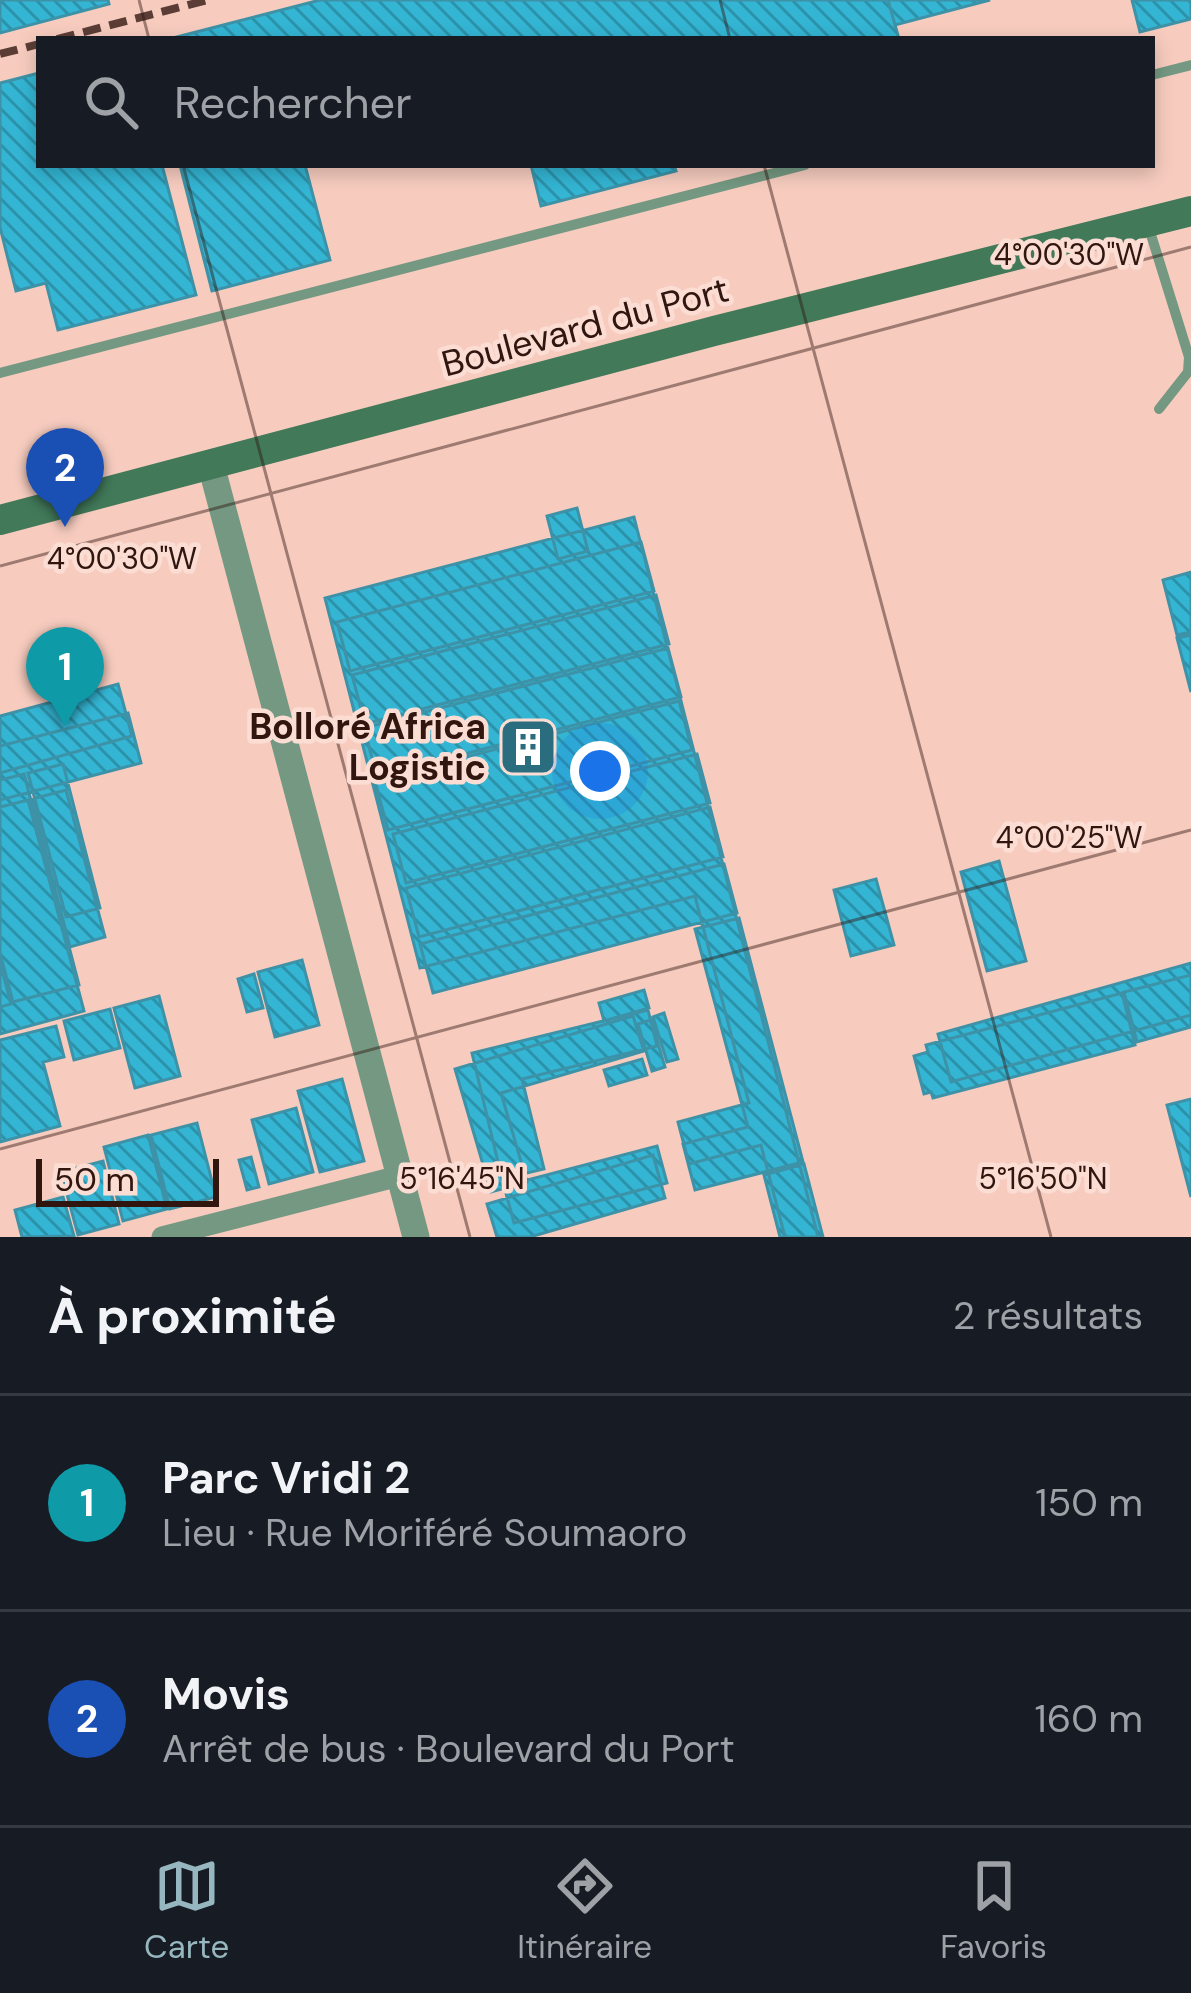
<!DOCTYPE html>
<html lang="fr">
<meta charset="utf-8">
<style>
body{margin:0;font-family:"DM Sans",sans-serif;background:#242831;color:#f1f3f6}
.scale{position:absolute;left:36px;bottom:30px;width:183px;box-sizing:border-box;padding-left:12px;border:6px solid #30160f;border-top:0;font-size:33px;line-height:42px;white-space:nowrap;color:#30160f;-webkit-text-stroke:9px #fbddd4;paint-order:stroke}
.you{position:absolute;left:600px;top:771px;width:42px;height:42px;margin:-30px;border:9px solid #fff;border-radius:50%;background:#1a73e8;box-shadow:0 0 0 18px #1a73e833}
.badge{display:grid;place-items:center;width:78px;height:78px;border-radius:50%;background:#97b7c0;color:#fff;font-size:39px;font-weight:700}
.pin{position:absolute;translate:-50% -99px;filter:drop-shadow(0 3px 6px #0008)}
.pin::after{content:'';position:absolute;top:63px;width:42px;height:36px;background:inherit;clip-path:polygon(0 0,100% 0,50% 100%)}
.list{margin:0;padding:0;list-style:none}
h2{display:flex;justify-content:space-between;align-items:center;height:156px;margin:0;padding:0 48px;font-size:51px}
h2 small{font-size:39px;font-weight:400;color:#9ea1a6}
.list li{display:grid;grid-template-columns:78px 1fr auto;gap:36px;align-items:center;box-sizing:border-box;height:216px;padding:0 48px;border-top:3px solid #363941}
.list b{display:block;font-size:45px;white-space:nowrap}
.list p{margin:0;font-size:39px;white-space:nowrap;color:#9ea1a6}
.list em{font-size:39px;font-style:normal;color:#9ea1a6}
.icon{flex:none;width:66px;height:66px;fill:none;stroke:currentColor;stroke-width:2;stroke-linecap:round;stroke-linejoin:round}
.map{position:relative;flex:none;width:1191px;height:1237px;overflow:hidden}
.search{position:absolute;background:#171b24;box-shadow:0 6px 18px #0003;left:36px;right:36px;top:36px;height:132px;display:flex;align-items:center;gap:30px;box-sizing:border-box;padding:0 42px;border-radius:0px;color:#9ea1a6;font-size:45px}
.sheet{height:588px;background:#171b24}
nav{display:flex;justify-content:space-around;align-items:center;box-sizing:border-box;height:168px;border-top:3px solid #363941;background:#171b24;font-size:33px;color:#9ea1a6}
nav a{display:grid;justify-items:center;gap:6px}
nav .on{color:#97b7c0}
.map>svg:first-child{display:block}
.building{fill:url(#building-back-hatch);stroke:#3d92a7;stroke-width:3}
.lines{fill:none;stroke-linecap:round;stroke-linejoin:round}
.service{stroke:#749882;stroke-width:10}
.minor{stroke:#749882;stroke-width:21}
.tertiary{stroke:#749882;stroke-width:27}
.secondary{stroke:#417959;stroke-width:30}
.rail{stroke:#5b3d35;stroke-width:8;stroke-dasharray:18 9;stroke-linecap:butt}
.ticks{fill:none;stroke:#30160f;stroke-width:3;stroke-opacity:0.45}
.labels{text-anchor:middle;stroke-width:9;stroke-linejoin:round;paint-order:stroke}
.street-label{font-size:36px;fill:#30160f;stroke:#fbddd4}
.poi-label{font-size:36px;font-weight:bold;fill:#30160f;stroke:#fbddd4;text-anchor:end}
.ticks-label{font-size:30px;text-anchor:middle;fill:#30160f;stroke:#fbddd4;stroke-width:9;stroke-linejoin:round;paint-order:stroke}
</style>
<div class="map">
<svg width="1191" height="1237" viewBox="0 0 1191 1237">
<defs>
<pattern id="building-back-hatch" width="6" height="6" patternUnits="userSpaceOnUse" patternTransform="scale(3)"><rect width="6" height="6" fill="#33b5d3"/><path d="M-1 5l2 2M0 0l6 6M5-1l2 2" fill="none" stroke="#2c92aa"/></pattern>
</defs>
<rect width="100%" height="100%" fill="#f7ccbf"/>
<!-- building -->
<path class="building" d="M0,0H108L109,4L0,33Z
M320,0H888L899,39H169Z
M888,0H990L895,25Z
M1132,0H1191V19L1140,32Z
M39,73V165H162L196,295L58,330L46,283L16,291L0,227V83Z
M180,165H305L330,260L212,291Z
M531,165H674L676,171L541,206Z
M577,508L588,551L558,559L547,516Z
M634,517L818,1237H785L761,1145L689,1164L678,1122L749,1103L695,896L420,968L325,598Z
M641,542L654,591L350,671L337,622Z
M1191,572V632L1177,635L1163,580Z
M656,595L669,644L365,724L352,675Z
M1191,635V692L1177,638Z
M668,648L681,697L377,777L364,728Z
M118,684L132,736L0,773V716Z
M679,701L692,750L388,830L375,781Z
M128,713L141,763L0,800V746Z
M697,754L710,803L406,883L393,834Z
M63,764L100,908L66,917L28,773Z
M24,774L79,985L13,1002L0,953V780Z
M66,790L105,937L70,947L32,799Z
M28,800L84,1011L0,1034V807Z
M710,807L723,857L419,937L406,888Z
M999,861L1026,961L987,971L961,872Z
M724,864L737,913L433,993L420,944Z
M876,879L894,945L851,956L834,890Z
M739,918L803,1162L695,1190L683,1144L748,1127L695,929Z
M302,960L319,1025L275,1037L258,972Z
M0,962L11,1004L0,1007Z
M1191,963V1015L951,1082L938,1034Z
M254,974L263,1008L247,1012L238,979Z
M1191,975V1027L1137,1042L1124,992Z
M644,990L649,1008L604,1021L599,1003Z
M1122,993L1135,1045L933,1098L931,1092L924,1094L914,1056L928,1052L926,1045Z
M159,996L180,1076L135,1088L114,1008Z
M110,1009L120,1048L74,1060L64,1021Z
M648,1010L657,1046L522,1079L544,1169L502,1179L472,1053Z
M664,1013L678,1059L667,1062L653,1017Z
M633,1016L644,1051L501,1093L527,1182L491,1192L455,1069Z
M651,1020L665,1067L652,1071L638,1024Z
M56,1026L64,1057L43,1062L60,1126L0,1142V1040Z
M642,1059L647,1075L609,1086L604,1070Z
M342,1079L364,1161L320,1172L298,1091Z
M1191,1099V1197L1167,1105Z
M296,1108L313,1172L269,1184L252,1120Z
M197,1123L216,1197L170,1209L151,1135Z
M148,1135L167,1209L123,1221L104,1147Z
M657,1146L667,1183L514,1223L504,1186Z
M653,1155L665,1198L530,1237H497L487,1204Z
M251,1157L259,1187L247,1190L239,1160Z
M103,1161L119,1224L78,1235L61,1172Z
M804,1164L823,1237H780L764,1175Z
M63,1197L74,1236L22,1237L15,1210Z"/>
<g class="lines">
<!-- service -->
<path class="service" d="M1152,75L1191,65
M1148,225L1189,357L1188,372L1159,409
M0,373L805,165"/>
<!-- minor -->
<path class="minor" d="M162,1237L399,1176"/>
<!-- tertiary -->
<path class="tertiary" d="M211,465L416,1237"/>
<!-- secondary -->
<path class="secondary" d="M0,520L714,331L1191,211"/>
<!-- rail -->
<path class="rail" d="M57,39L208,0
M0,54L39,44"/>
</g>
<!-- ticks -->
<path class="ticks" d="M139,0L149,39M720,0L730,39M183,165L470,1237M764,165L1051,1237M0,566L1191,247M0,1149L1191,830"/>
<!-- icons -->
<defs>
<g id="building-square" transform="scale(3)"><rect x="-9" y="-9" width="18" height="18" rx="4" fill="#2a6d7e" stroke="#fbddd4"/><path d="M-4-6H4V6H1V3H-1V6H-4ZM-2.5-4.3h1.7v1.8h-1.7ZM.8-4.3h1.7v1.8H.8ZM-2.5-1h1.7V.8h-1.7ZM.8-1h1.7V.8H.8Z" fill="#fff"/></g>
</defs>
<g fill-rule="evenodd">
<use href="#building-square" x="528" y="747"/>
</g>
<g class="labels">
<!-- street labels -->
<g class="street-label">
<text transform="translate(585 326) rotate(-15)" y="13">Boulevard du Port</text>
</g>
<!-- poi labels -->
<g class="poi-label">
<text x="486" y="739">Bolloré Africa<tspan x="486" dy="41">Logistic</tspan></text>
</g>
</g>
<g class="ticks-label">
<text x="1069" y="265">4°00'30"W</text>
<text x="122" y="569">4°00'30"W</text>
<text x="1069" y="848">4°00'25"W</text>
<text x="462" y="1189">5°16'45"N</text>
<text x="1043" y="1189">5°16'50"N</text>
</g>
</svg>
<div class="scale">50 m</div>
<div class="you"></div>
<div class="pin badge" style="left:65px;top:726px;background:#0f9aa8">1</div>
<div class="pin badge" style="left:65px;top:527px;background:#1a4fb4">2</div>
<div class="search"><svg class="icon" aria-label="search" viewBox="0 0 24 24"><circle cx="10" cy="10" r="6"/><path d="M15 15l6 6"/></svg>Rechercher</div>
</div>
<section class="sheet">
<h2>À proximité<small>2 résultats</small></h2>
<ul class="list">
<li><span class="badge" style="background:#0f9aa8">1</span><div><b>Parc Vridi 2</b><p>Lieu · Rue Moriféré Soumaoro</p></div><em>150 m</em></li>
<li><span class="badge" style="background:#1a4fb4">2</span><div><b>Movis</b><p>Arrêt de bus · Boulevard du Port</p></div><em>160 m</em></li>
</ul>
</section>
<nav>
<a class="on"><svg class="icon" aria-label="map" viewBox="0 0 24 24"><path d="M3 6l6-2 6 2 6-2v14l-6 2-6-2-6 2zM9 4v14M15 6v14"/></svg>Carte</a>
<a><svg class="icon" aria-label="directions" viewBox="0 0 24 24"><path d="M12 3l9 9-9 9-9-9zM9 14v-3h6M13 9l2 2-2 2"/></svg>Itinéraire</a>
<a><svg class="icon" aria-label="saved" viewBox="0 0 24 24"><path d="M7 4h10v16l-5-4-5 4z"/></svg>Favoris</a>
</nav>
